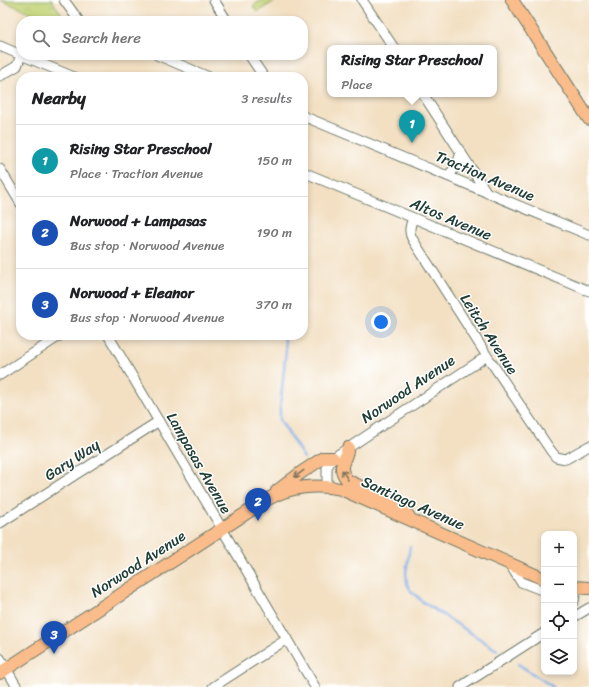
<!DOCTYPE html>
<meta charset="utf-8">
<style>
body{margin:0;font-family:Sriracha,sans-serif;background:#f2f2f2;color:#202124}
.controls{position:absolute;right:12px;bottom:12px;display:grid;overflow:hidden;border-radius:8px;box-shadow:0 2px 6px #0003}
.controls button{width:36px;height:36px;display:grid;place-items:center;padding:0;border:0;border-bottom:1px solid #e0e0e0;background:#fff;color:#202124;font:20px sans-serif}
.you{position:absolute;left:381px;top:322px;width:14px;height:14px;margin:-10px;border:3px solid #fff;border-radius:50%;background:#1a73e8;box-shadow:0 0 0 6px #1a73e833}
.badge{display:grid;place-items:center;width:26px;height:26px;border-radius:50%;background:#d93025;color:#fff;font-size:13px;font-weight:700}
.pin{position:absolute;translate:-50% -33px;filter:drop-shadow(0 1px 2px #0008)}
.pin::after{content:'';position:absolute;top:21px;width:14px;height:12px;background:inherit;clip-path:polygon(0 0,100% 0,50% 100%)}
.popup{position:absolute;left:327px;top:45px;width:170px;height:52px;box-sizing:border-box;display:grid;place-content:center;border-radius:8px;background:#fff;filter:drop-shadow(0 1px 3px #0005);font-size:13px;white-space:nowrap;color:#757577}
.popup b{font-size:15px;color:#202124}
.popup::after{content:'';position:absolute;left:50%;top:100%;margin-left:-8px;border:8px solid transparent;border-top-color:#fff}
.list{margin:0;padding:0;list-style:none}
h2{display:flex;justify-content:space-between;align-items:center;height:52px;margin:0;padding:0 16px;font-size:17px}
h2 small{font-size:13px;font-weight:400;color:#757577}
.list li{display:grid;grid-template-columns:26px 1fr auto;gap:12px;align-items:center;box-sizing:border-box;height:72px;padding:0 16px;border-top:1px solid #e0e0e0}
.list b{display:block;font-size:15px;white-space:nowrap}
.list p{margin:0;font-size:13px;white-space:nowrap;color:#757577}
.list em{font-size:13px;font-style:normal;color:#757577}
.icon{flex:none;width:22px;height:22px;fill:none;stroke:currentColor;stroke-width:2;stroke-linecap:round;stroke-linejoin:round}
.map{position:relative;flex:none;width:589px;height:687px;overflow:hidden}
.search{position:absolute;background:#fff;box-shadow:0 2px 6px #0003;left:16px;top:16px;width:292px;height:44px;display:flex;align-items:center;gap:10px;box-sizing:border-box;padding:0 14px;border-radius:16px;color:#757577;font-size:15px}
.panel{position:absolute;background:#fff;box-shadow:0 2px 6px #0003;left:16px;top:72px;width:292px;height:268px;border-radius:16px}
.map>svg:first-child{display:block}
.grass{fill:url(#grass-tufts);stroke:#708854}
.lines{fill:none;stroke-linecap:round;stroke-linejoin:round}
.stream{stroke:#7bace6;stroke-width:2.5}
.minor-casing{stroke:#697666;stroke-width:11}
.major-casing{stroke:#697666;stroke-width:14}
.minor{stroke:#fff;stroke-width:9}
.major{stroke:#f9bc8a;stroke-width:12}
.oneway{stroke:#81765b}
.labels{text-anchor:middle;stroke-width:3;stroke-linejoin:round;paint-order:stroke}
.street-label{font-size:15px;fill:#1f3d34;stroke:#fff}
</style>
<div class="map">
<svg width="589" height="687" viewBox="0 0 589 687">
<defs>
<pattern id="grass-tufts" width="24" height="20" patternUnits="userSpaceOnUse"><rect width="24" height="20" fill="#c2d375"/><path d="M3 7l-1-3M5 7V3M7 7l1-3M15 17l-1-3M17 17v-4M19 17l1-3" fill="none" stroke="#a6b666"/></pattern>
</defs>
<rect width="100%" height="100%" fill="#fff"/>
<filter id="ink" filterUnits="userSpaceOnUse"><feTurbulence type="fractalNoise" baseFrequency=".025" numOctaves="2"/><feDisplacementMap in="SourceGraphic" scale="8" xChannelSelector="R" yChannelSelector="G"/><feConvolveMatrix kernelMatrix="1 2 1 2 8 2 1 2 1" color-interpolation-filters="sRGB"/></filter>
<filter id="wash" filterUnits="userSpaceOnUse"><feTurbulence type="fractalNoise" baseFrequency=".012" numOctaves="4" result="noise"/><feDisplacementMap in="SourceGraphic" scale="16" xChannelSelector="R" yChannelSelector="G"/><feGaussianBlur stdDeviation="0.9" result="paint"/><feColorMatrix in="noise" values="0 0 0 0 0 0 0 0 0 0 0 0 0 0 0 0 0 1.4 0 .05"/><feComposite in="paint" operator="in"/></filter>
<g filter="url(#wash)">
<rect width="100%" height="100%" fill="#f3e0c3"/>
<!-- grass -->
<path class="grass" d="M0,0H52L66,21H52Z
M262,0H277L257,12L253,6Z"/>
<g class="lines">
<!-- stream -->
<path class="stream" d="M284,335L286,350L280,408V420L304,458
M410,546L406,573L407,584L411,591L423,602L497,650
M518,664L553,687"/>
</g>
</g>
<g filter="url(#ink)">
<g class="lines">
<!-- minor casing -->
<g class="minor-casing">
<path id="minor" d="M64,0L79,21
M214,0L227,21
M362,0L394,48
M0,46L21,55
M157,55L209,77
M249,55L264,77
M0,76L17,66L21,55L74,77
M423,94L487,193
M303,116L589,235
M0,169L21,204
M303,172L589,291
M447,176C456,169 458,163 461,152
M413,218C410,226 408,232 413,240L487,356L551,451L556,457L566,459L589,446
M108,335L315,687
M0,375L61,335
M327,486V467L333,458L487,356
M0,523L159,421
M511,566L521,582L544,591
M574,601L576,588
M574,617L589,608
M0,658L17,687
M213,687L287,639
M460,687L544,633"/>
</g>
<!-- major casing -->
<g class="major-casing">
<path id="major" d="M512,0L589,119
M348,448C345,463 336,466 348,481L399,504L409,517
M277,491L302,472L323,458H333
M574,587L589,588
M0,673L268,499C290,486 317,484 341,489L544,579"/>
</g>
<!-- minor -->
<use href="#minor" class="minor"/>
<!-- major -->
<use href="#major" class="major"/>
</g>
<!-- one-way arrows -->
<defs><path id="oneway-shaft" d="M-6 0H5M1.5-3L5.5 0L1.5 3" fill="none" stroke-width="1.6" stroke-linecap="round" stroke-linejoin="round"/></defs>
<g class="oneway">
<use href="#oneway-shaft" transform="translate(299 474) rotate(143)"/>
<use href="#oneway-shaft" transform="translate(345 475) rotate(-121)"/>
</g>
</g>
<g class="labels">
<!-- street labels -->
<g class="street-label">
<text transform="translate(485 176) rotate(23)" y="5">Traction Avenue</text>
<text transform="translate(451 219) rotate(23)" y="5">Altos Avenue</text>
<text transform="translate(489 334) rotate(57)" y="5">Leitch Avenue</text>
<text transform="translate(408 389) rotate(-34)" y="5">Norwood Avenue</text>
<text transform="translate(72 460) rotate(-33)" y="5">Gary Way</text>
<text transform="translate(199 463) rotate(60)" y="5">Lampasas Avenue</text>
<text transform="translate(413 503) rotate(24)" y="5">Santiago Avenue</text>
<text transform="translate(138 564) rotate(-33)" y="5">Norwood Avenue</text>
</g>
</g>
</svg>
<div class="controls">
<button>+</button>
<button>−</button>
<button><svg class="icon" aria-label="locate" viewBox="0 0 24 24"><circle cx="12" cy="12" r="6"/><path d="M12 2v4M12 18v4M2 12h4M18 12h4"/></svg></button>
<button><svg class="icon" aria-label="layers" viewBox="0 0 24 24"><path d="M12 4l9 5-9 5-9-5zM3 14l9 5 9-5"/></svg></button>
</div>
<div class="you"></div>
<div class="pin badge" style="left:412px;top:143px;background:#0f9aa8">1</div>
<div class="popup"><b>Rising Star Preschool</b>Place</div>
<div class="pin badge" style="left:258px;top:521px;background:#1a4fb4">2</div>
<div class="pin badge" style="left:54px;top:654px;background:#1a4fb4">3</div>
<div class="search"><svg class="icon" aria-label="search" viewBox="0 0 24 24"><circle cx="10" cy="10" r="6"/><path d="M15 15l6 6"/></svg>Search here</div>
<section class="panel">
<h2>Nearby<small>3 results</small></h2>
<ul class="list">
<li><span class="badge" style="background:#0f9aa8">1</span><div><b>Rising Star Preschool</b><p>Place · Traction Avenue</p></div><em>150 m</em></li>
<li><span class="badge" style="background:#1a4fb4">2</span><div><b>Norwood + Lampasas</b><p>Bus stop · Norwood Avenue</p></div><em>190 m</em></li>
<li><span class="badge" style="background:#1a4fb4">3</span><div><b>Norwood + Eleanor</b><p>Bus stop · Norwood Avenue</p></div><em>370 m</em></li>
</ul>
</section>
</div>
